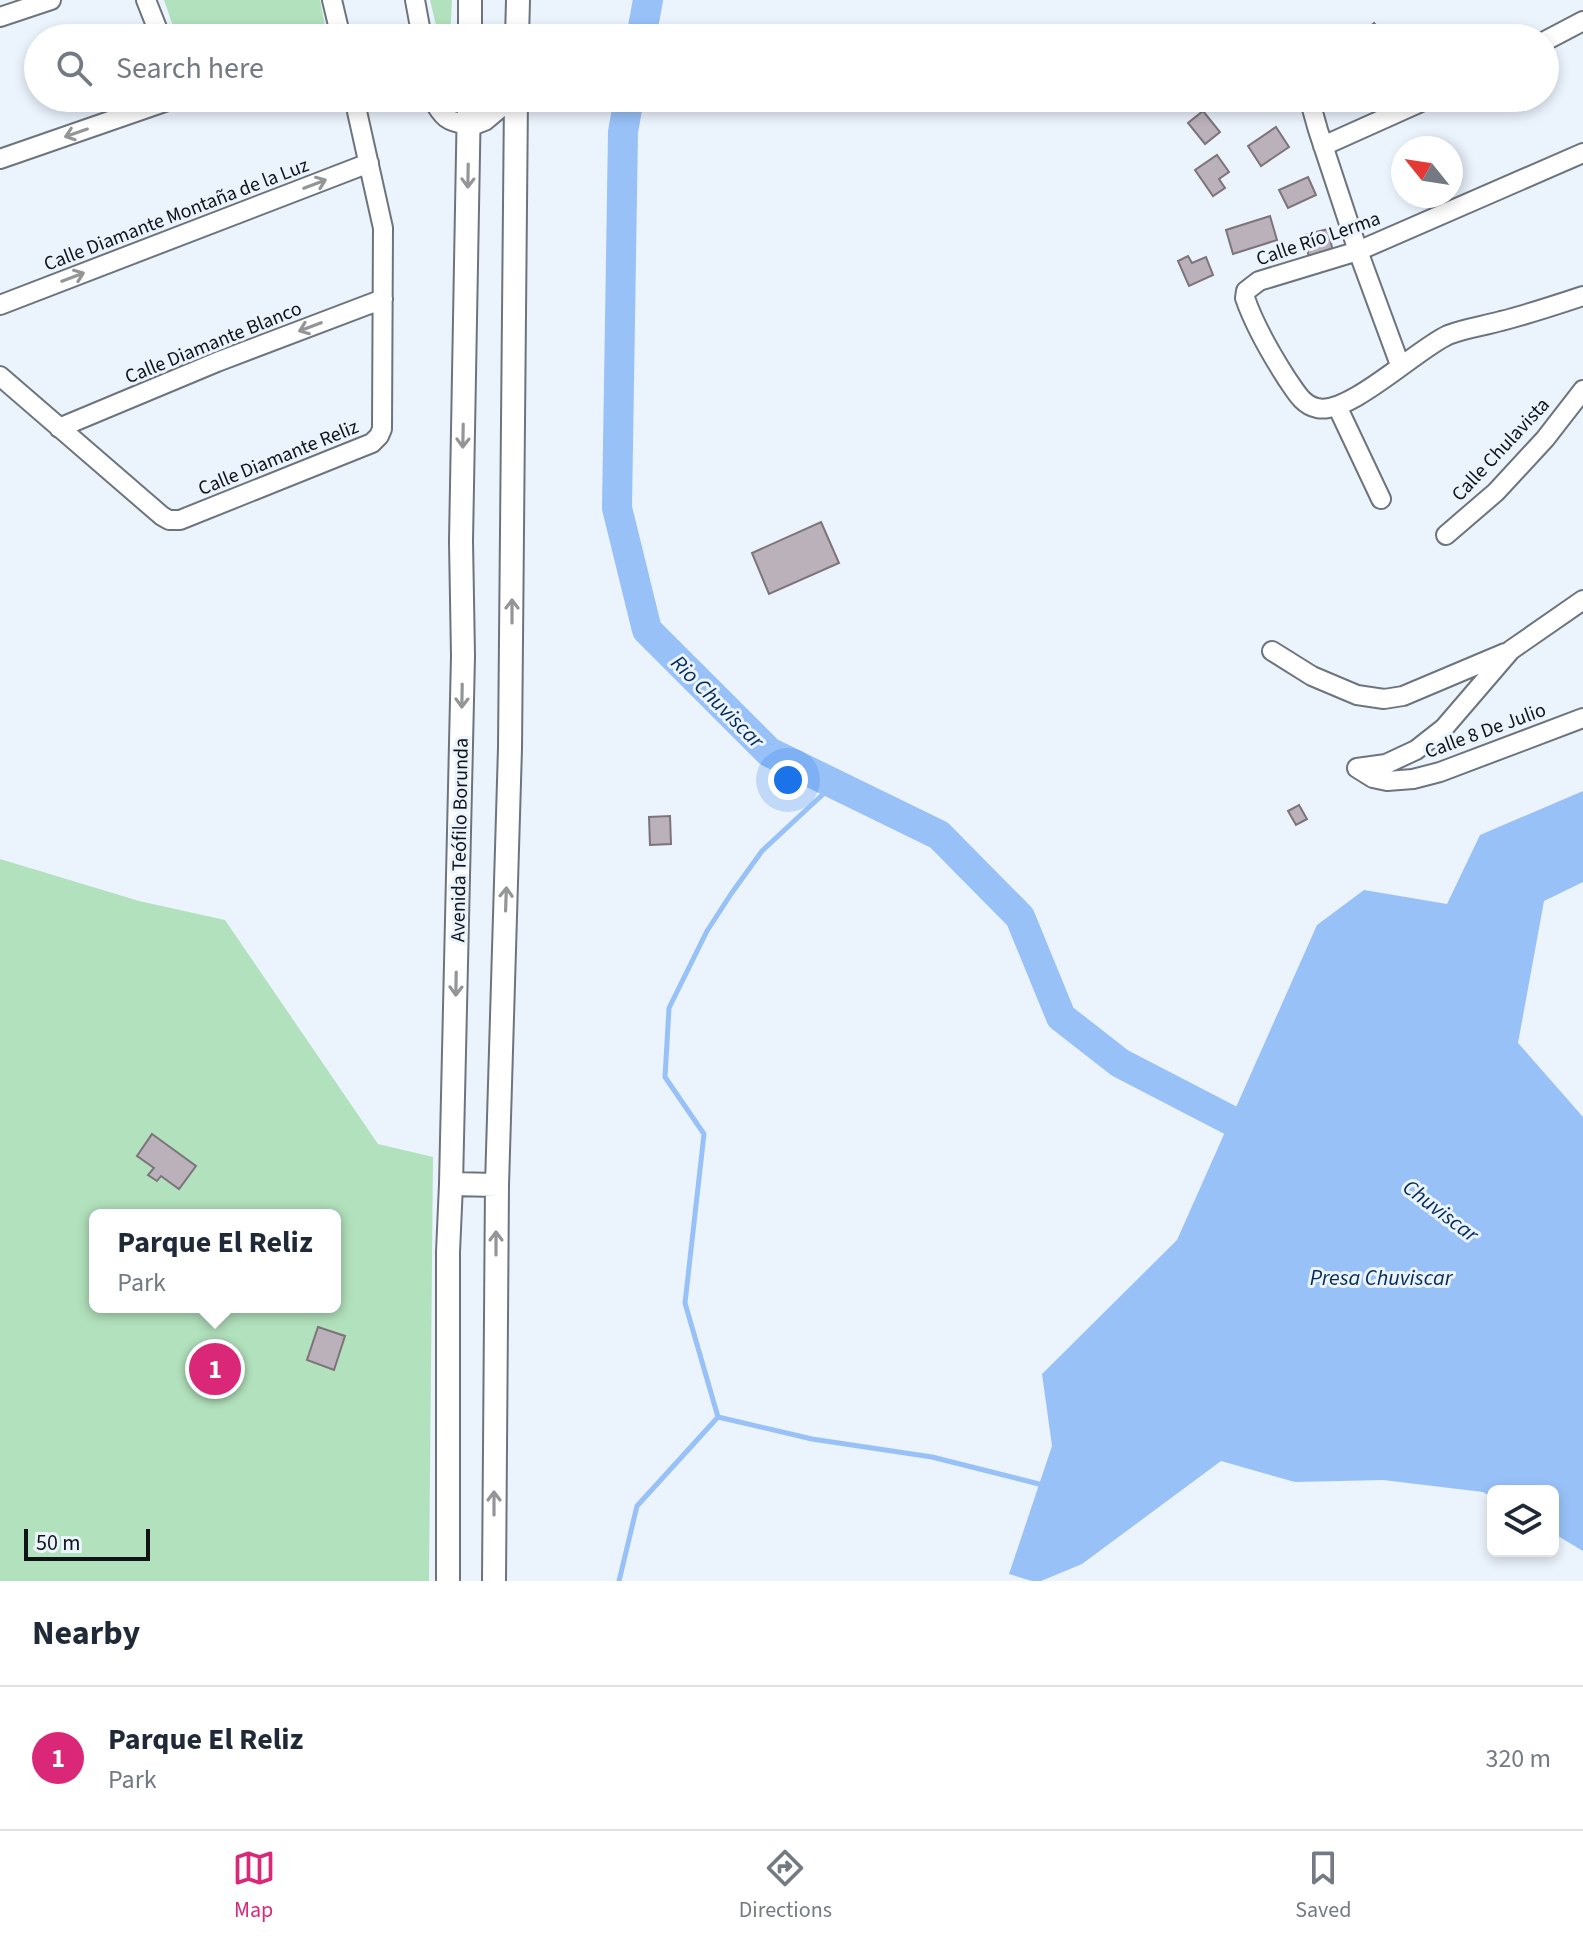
<!DOCTYPE html>
<meta charset="utf-8">
<style>
body{margin:0;font-family:"Source Sans 3",sans-serif;background:#f6f6f7;color:#1f2937}
.controls{position:absolute;right:24px;bottom:24px;display:grid;overflow:hidden;border-radius:12px;box-shadow:0 4px 12px #0003}
.controls button{width:72px;height:72px;display:grid;place-items:center;padding:0;border:0;border-bottom:2px solid #e0e1e3;background:#fff;color:#1f2937;font:40px sans-serif}
.compass{position:absolute;left:1391px;top:136px;width:72px;height:72px;border-radius:50%;background:#fff;box-shadow:0 4px 12px #0003;rotate:300deg}
.scale{position:absolute;left:24px;bottom:20px;width:126px;box-sizing:border-box;padding-left:8px;border:4px solid #111417;border-top:0;font-size:22px;line-height:28px;white-space:nowrap;color:#111417;-webkit-text-stroke:6px #ebf3fd;paint-order:stroke}
.you{position:absolute;left:788px;top:780px;width:28px;height:28px;margin:-20px;border:6px solid #fff;border-radius:50%;background:#1a73e8;box-shadow:0 0 0 12px #1a73e833}
.badge{display:grid;place-items:center;width:52px;height:52px;border-radius:50%;background:#db2777;color:#fff;font-size:26px;font-weight:700}
.pin{position:absolute;translate:-50% -50%;border:4px solid #fff;box-shadow:0 2px 8px #0006}
.popup{position:absolute;left:89px;top:1209px;width:252px;height:104px;box-sizing:border-box;display:grid;place-content:center;border-radius:12px;background:#fff;filter:drop-shadow(0 2px 6px #0005);font-size:26px;white-space:nowrap;color:#747a83}
.popup b{font-size:30px;color:#1f2937}
.popup::after{content:'';position:absolute;left:50%;top:100%;margin-left:-16px;border:16px solid transparent;border-top-color:#fff}
.list{margin:0;padding:0;list-style:none}
h2{display:flex;justify-content:space-between;align-items:center;height:104px;margin:0;padding:0 32px;font-size:34px}
h2 small{font-size:26px;font-weight:400;color:#747a83}
.list li{display:grid;grid-template-columns:52px 1fr auto;gap:24px;align-items:center;box-sizing:border-box;height:144px;padding:0 32px;border-top:2px solid #e0e1e3}
.list b{display:block;font-size:30px;white-space:nowrap}
.list p{margin:0;font-size:26px;white-space:nowrap;color:#747a83}
.list em{font-size:26px;font-style:normal;color:#747a83}
.icon{flex:none;width:44px;height:44px;fill:none;stroke:currentColor;stroke-width:2;stroke-linecap:round;stroke-linejoin:round}
.map{position:relative;flex:none;width:1583px;height:1581px;overflow:hidden}
.search{position:absolute;background:#fff;box-shadow:0 4px 12px #0003;left:24px;right:24px;top:24px;height:88px;display:flex;align-items:center;gap:20px;box-sizing:border-box;padding:0 28px;border-radius:44px;color:#747a83;font-size:30px}
.sheet{height:248px;background:#fff}
nav{display:flex;justify-content:space-around;align-items:center;box-sizing:border-box;height:112px;border-top:2px solid #e0e1e3;background:#fff;font-size:22px;color:#747a83}
nav a{display:grid;justify-items:center;gap:4px}
nav .on{color:#db2777}
.map>svg:first-child{display:block}
.green{fill:#b2e1bd;fill-rule:evenodd}
.water{fill:#98c1f8}
.lines{fill:none;stroke-linecap:round;stroke-linejoin:round}
.stream{stroke:#98c1f8;stroke-width:5}
.river{stroke:#98c1f8;stroke-width:30}
.building{fill:#bbb1ba;stroke:#7c737b;stroke-width:2}
.minor-casing{stroke:#6d747d;stroke-width:22}
.major-casing{stroke:#6d747d;stroke-width:26}
.minor{stroke:#fff;stroke-width:18}
.major{stroke:#fff;stroke-width:22}
.oneway{stroke:#949597}
.labels{text-anchor:middle;stroke-width:6;stroke-linejoin:round;paint-order:stroke}
.street-label{font-size:20px;fill:#111417;stroke:#ebf3fd}
.water-label{font-size:22px;font-style:italic;fill:#022a5a;stroke:#ebf3fd}
</style>
<div class="map">
<svg width="1583" height="1581" viewBox="0 0 1583 1581">
<rect width="100%" height="100%" fill="#ebf3fd"/>
<!-- green -->
<path class="green" d="M164,0H320L327,35L318,38H177Z
M430,0H452L450,38H439Z
M0,859L139,901L225,920L378,1144L433,1157L429,1581H0ZM95,1215H335V1307H95Z"/>
<!-- water -->
<path class="water" d="M1583,791V882L1544,901L1518,1043L1583,1117V1551L1553,1533V1491H1493V1498L1483,1492L1383,1480L1295,1482L1221,1461L1082,1564L1041,1581H1032L1009,1574L1052,1446L1042,1374L1177,1240L1317,925L1364,890L1447,904L1480,835Z"/>
<g class="lines">
<!-- stream -->
<path class="stream" d="M834,784L762,851L731,894L707,931L669,1008L665,1077L704,1134L685,1303L718,1417L812,1439L932,1457L1039,1484
M619,1581L637,1506L718,1417"/>
<!-- river -->
<path class="river" d="M641,38L648,0
M629,98L623,132L617,508L647,630L769,752L939,835L1020,917L1061,1017L1120,1063L1230,1120L1269,1134"/>
</g>
<!-- building -->
<path class="building" d="M1374,23L1387,38H1365L1362,34Z
M1203,111L1220,132L1205,144L1188,123Z
M1276,127L1289,147L1261,166L1248,146Z
M1217,155L1229,172L1219,179L1225,188L1213,196L1195,170Z
M1308,177L1316,195L1288,208L1279,190Z
M1270,216L1277,240L1233,254L1226,230Z
M1328,229L1333,252L1309,258L1304,235Z
M1188,256L1192,263L1206,257L1213,275L1189,286L1178,261Z
M821,522L839,563L769,594L752,553Z
M1299,805L1307,819L1296,825L1288,811Z
M670,816L671,844L650,845L649,817Z
M152,1134L196,1166L179,1189L161,1176L157,1181L148,1175L154,1168L137,1156Z
M318,1327L345,1336L334,1370L307,1360Z"/>
<g class="lines">
<!-- minor casing -->
<g class="minor-casing">
<path id="minor" d="M146,0L161,38
M332,0L341,38
M415,0L422,38
M0,17L51,0
M1264,36L1267,38
M1545,41L1583,21
M432,98C442,117 447,122 469,125
M1309,98L1318,130L1358,251L1400,365
M1323,146L1430,98
M1583,153L1358,251L1259,281L1246,291L1245,298C1255,327 1271,354 1287,379C1295,390 1302,405 1317,408C1348,416 1417,349 1448,335C1465,328 1484,326 1501,321C1529,314 1556,305 1583,296
M0,159L176,98
M0,305L369,163
M0,376L162,516L169,520H180L372,443L379,436L382,429L383,228L354,98
M1337,406L1381,499
M59,428L217,362L383,299
M1446,535L1496,492L1545,439L1583,390
M1272,651L1312,676L1357,695L1384,699L1403,696L1505,653
M1357,768L1386,764L1416,750L1444,728L1511,650L1583,600
M1357,768L1373,778L1387,781L1413,779L1440,772L1583,718"/>
</g>
<!-- major casing -->
<g class="major-casing">
<path id="major" d="M470,38V0
M517,38L518,0
M469,125L484,119L509,98
M451,1184L497,1185
M448,1581V1252L451,1184L463,656L461,541L469,98
M494,1581L497,1185L510,748L516,98"/>
</g>
<!-- minor -->
<use href="#minor" class="minor"/>
<!-- major -->
<use href="#major" class="major"/>
</g>
<!-- one-way arrows -->
<defs><path id="oneway-shaft" d="M-6 0H5M1.5-3L5.5 0L1.5 3" fill="none" stroke-width="1.6" stroke-linecap="round" stroke-linejoin="round" transform="scale(2)"/></defs>
<g class="oneway">
<use href="#oneway-shaft" transform="translate(76 133) rotate(161)"/>
<use href="#oneway-shaft" transform="translate(468 176) rotate(91)"/>
<use href="#oneway-shaft" transform="translate(315 184) rotate(-21)"/>
<use href="#oneway-shaft" transform="translate(73 277) rotate(-21)"/>
<use href="#oneway-shaft" transform="translate(310 327) rotate(159)"/>
<use href="#oneway-shaft" transform="translate(463 436) rotate(91)"/>
<use href="#oneway-shaft" transform="translate(512 611) rotate(-90)"/>
<use href="#oneway-shaft" transform="translate(462 696) rotate(91)"/>
<use href="#oneway-shaft" transform="translate(506 899) rotate(-88)"/>
<use href="#oneway-shaft" transform="translate(456 984) rotate(91)"/>
<use href="#oneway-shaft" transform="translate(496 1243) rotate(-90)"/>
<use href="#oneway-shaft" transform="translate(494 1503) rotate(-90)"/>
</g>
<g class="labels">
<!-- street labels -->
<g class="street-label">
<text transform="translate(176 214) rotate(-21)" y="7">Calle Diamante Montaña de la Luz</text>
<text transform="translate(1318 238) rotate(-19)" y="7">Calle Río Lerma</text>
<text transform="translate(213 342) rotate(-22)" y="7">Calle Diamante Blanco</text>
<text transform="translate(1500 449) rotate(-47)" y="7">Calle Chulavista</text>
<text transform="translate(278 457) rotate(-22)" y="7">Calle Diamante Reliz</text>
<text transform="translate(1485 730) rotate(-20)" y="7">Calle 8 De Julio</text>
<text transform="translate(459 840) rotate(-89)" y="7">Avenida Teófilo Borunda</text>
</g>
<!-- water labels -->
<g class="water-label">
<text transform="translate(718 701) rotate(45)" y="8">Rio Chuviscar</text>
<text transform="translate(1441 1210) rotate(37)" y="8">Chuviscar</text>
<text x="1381" y="1285">Presa Chuviscar</text>
</g>
</g>
</svg>
<div class="controls">
<button><svg class="icon" aria-label="layers" viewBox="0 0 24 24"><path d="M12 4l9 5-9 5-9-5zM3 14l9 5 9-5"/></svg></button>
</div>
<svg class="compass" viewBox="-18 -18 36 36"><path d="M0-13l5 13h-10z" fill="#e53935"/><path d="M0 13l5-13h-10z" fill="#747a83"/></svg>
<div class="scale">50 m</div>
<div class="you"></div>
<div class="pin badge" style="left:215px;top:1369px">1</div>
<div class="popup"><b>Parque El Reliz</b>Park</div>
<div class="search"><svg class="icon" aria-label="search" viewBox="0 0 24 24"><circle cx="10" cy="10" r="6"/><path d="M15 15l6 6"/></svg>Search here</div>
</div>
<section class="sheet">
<h2>Nearby<small></small></h2>
<ul class="list">
<li><span class="badge">1</span><div><b>Parque El Reliz</b><p>Park</p></div><em>320 m</em></li>
</ul>
</section>
<nav>
<a class="on"><svg class="icon" aria-label="map" viewBox="0 0 24 24"><path d="M3 6l6-2 6 2 6-2v14l-6 2-6-2-6 2zM9 4v14M15 6v14"/></svg>Map</a>
<a><svg class="icon" aria-label="directions" viewBox="0 0 24 24"><path d="M12 3l9 9-9 9-9-9zM9 14v-3h6M13 9l2 2-2 2"/></svg>Directions</a>
<a><svg class="icon" aria-label="saved" viewBox="0 0 24 24"><path d="M7 4h10v16l-5-4-5 4z"/></svg>Saved</a>
</nav>
